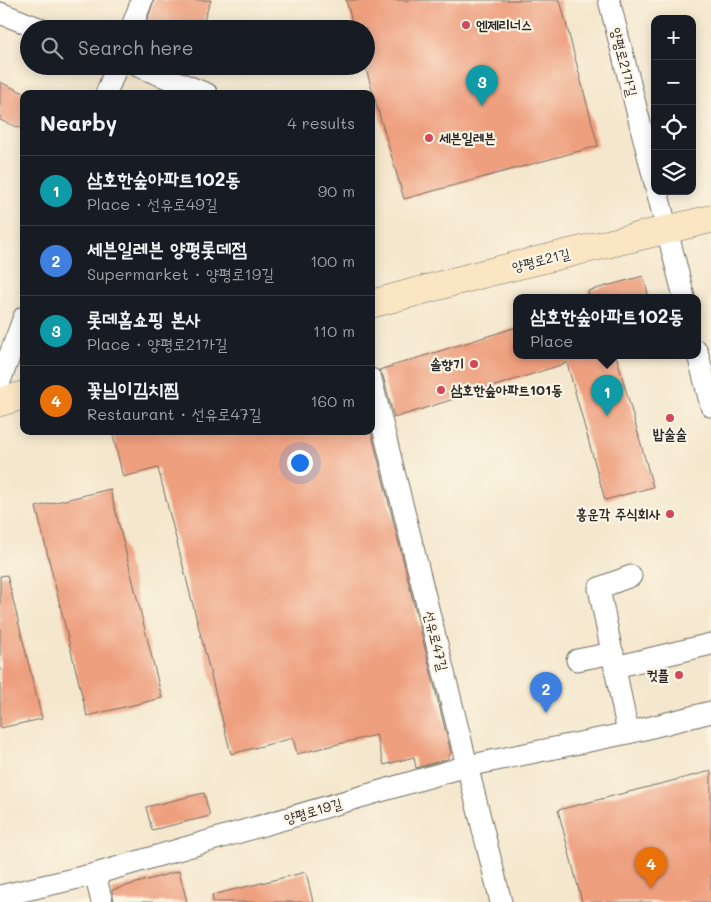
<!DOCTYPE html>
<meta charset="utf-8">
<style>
body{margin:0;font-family:Mali,"Poor Story",sans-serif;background:#242831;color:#f1f3f6}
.controls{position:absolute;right:15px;top:15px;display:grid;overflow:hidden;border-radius:10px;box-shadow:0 2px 12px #0003}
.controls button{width:45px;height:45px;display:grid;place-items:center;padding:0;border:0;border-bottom:1px solid #363941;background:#171b24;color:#f1f3f6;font:25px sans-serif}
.you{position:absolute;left:299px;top:462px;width:18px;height:18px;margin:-12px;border:4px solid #fff;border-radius:50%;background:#1a73e8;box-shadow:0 0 0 8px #1a73e833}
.badge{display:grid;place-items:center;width:32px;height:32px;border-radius:50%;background:#d1495b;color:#fff;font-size:16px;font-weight:700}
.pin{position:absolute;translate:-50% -41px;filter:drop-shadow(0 1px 2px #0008)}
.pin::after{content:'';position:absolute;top:26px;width:18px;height:15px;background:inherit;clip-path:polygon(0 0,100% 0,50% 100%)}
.popup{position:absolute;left:513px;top:294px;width:188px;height:65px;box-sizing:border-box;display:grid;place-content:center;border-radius:10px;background:#171b24;filter:drop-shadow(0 1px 4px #0005);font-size:16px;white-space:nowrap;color:#9ea1a6}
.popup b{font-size:19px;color:#f1f3f6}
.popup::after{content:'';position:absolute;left:50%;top:100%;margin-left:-10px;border:10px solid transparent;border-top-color:#171b24}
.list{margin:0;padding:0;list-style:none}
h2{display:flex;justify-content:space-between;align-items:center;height:65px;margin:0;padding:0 20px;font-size:21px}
h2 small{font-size:16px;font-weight:400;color:#9ea1a6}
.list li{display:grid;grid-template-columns:32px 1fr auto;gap:15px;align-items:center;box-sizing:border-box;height:70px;padding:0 20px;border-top:1px solid #363941}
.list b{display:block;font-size:19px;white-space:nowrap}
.list p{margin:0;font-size:16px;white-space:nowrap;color:#9ea1a6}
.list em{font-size:16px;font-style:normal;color:#9ea1a6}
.icon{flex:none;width:28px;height:28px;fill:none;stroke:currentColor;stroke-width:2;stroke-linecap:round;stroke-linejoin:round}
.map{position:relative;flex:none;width:711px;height:902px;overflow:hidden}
.search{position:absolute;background:#171b24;box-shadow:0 2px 12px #0003;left:20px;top:20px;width:355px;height:55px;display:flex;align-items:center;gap:12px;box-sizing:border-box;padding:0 18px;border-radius:28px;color:#9ea1a6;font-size:19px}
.panel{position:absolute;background:#171b24;box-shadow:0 2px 12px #0003;left:20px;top:90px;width:355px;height:345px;border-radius:10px}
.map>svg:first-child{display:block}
.building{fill:#ee9f7e}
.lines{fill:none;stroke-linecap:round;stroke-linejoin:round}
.street-casing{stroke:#716d64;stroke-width:23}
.secondary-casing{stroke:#716d64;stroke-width:29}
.street{stroke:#fff;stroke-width:21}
.secondary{stroke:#fbe6c4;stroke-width:28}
.poi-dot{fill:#d1495b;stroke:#fcf5e5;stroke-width:2}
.labels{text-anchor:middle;stroke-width:4.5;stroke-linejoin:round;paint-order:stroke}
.poi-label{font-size:14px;font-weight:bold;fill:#2b2b2b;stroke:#fcf5e5;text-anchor:start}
.street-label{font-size:14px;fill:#2b2b2b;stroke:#fcf5e5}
</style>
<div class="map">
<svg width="711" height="902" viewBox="0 0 711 902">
<rect width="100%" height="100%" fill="#fcf5e5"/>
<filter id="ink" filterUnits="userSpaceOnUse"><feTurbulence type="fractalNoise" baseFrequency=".02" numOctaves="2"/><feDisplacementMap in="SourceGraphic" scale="10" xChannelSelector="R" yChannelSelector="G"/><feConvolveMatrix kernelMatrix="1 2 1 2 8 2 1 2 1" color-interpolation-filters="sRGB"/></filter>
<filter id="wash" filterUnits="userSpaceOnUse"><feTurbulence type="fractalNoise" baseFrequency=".0096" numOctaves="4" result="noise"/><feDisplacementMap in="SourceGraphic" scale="20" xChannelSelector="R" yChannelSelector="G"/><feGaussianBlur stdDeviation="1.12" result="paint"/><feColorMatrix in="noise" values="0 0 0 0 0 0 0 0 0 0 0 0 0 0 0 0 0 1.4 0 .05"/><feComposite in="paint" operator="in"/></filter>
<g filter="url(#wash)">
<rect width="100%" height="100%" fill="#f4e7cd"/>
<g id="blocks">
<!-- building -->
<path class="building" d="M154,0H211L201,29H144Z
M346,0H560L598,146L404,199L366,69V29H354Z
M0,82L24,93V130L0,120Z
M643,276L649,297H589L588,291Z
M517,327V355H616L653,487L605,500L567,363L394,418L383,376L379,370Z
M112,431H371L451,753L447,759L416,768L414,757L384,765L376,735L297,754L293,738L231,754L158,468L123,477Z
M110,489L162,698L87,716L36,507Z
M7,575L42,719L0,728V576Z
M711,771V902H582L558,810Z
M204,793L210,816L152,830L146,807Z
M179,871L187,902H114L112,890Z
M306,872L313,902H213L212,895Z"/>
</g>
</g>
<g filter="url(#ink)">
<use href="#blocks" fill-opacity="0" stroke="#716d64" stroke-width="1"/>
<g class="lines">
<!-- street casing -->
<g class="street-casing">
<path id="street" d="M609,0L655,183
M0,13L41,29
M131,29L142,0
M138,66L207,94
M106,94L117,66
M657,191L684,297
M697,351L711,406
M371,379L501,902
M0,381L24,317
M577,660L613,653
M615,667L711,644
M628,733L599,588L631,576
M95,874L102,902
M0,896L95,874L467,766L628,733L711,712"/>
</g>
<!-- secondary casing -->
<g class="secondary-casing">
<path id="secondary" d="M371,304L486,273L711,219
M0,402L24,395"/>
</g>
<!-- street -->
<use href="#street" class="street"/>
<!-- secondary -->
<use href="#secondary" class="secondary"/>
</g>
</g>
<!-- markers -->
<g class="poi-dot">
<circle cx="466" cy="25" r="5"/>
<circle cx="429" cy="138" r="5"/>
<circle cx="474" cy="364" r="5"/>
<circle cx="441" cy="390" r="5"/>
<circle cx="670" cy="418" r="5"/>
<circle cx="670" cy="514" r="5"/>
<circle cx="679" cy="675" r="5"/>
</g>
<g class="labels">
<!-- poi labels -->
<g class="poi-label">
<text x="476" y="30">엔제리너스</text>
<text x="439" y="143">세븐일레븐</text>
<text x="464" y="369" text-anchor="end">솔향기</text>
<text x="451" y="395">삼호한숲아파트101동</text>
<text x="670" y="439" text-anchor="middle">밥술술</text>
<text x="660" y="519" text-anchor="end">홍운각 주식회사</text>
<text x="669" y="680" text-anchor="end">컷플</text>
</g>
<!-- street labels -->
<g class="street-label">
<text transform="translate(624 62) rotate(76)" y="5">양평로21가길</text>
<text transform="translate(541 260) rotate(-14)" y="5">양평로21길</text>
<text transform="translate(436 641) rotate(76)" y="5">선유로47길</text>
<text transform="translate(313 811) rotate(-16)" y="5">양평로19길</text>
</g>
</g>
</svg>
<div class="controls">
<button>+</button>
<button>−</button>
<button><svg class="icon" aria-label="locate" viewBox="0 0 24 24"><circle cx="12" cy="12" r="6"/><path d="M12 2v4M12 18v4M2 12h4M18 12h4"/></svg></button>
<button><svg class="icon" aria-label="layers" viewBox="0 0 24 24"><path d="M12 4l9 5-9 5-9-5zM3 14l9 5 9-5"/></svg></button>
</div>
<div class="you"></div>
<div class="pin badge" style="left:607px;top:416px;background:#0f9aa8">1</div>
<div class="popup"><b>삼호한숲아파트102동</b>Place</div>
<div class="pin badge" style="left:546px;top:713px;background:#3f7fe0">2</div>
<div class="pin badge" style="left:482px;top:106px;background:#0f9aa8">3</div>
<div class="pin badge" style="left:651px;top:888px;background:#e8710a">4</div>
<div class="search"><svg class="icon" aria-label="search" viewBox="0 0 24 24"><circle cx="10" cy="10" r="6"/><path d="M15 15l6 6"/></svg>Search here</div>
<section class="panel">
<h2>Nearby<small>4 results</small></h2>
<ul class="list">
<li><span class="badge" style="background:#0f9aa8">1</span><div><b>삼호한숲아파트102동</b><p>Place · 선유로49길</p></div><em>90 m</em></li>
<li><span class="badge" style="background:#3f7fe0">2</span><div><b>세븐일레븐 양평롯데점</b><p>Supermarket · 양평로19길</p></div><em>100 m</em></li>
<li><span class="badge" style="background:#0f9aa8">3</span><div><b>롯데홈쇼핑 본사</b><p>Place · 양평로21가길</p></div><em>110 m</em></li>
<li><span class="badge" style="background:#e8710a">4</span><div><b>꽃님이김치찜</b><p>Restaurant · 선유로47길</p></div><em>160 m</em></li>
</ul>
</section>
</div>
